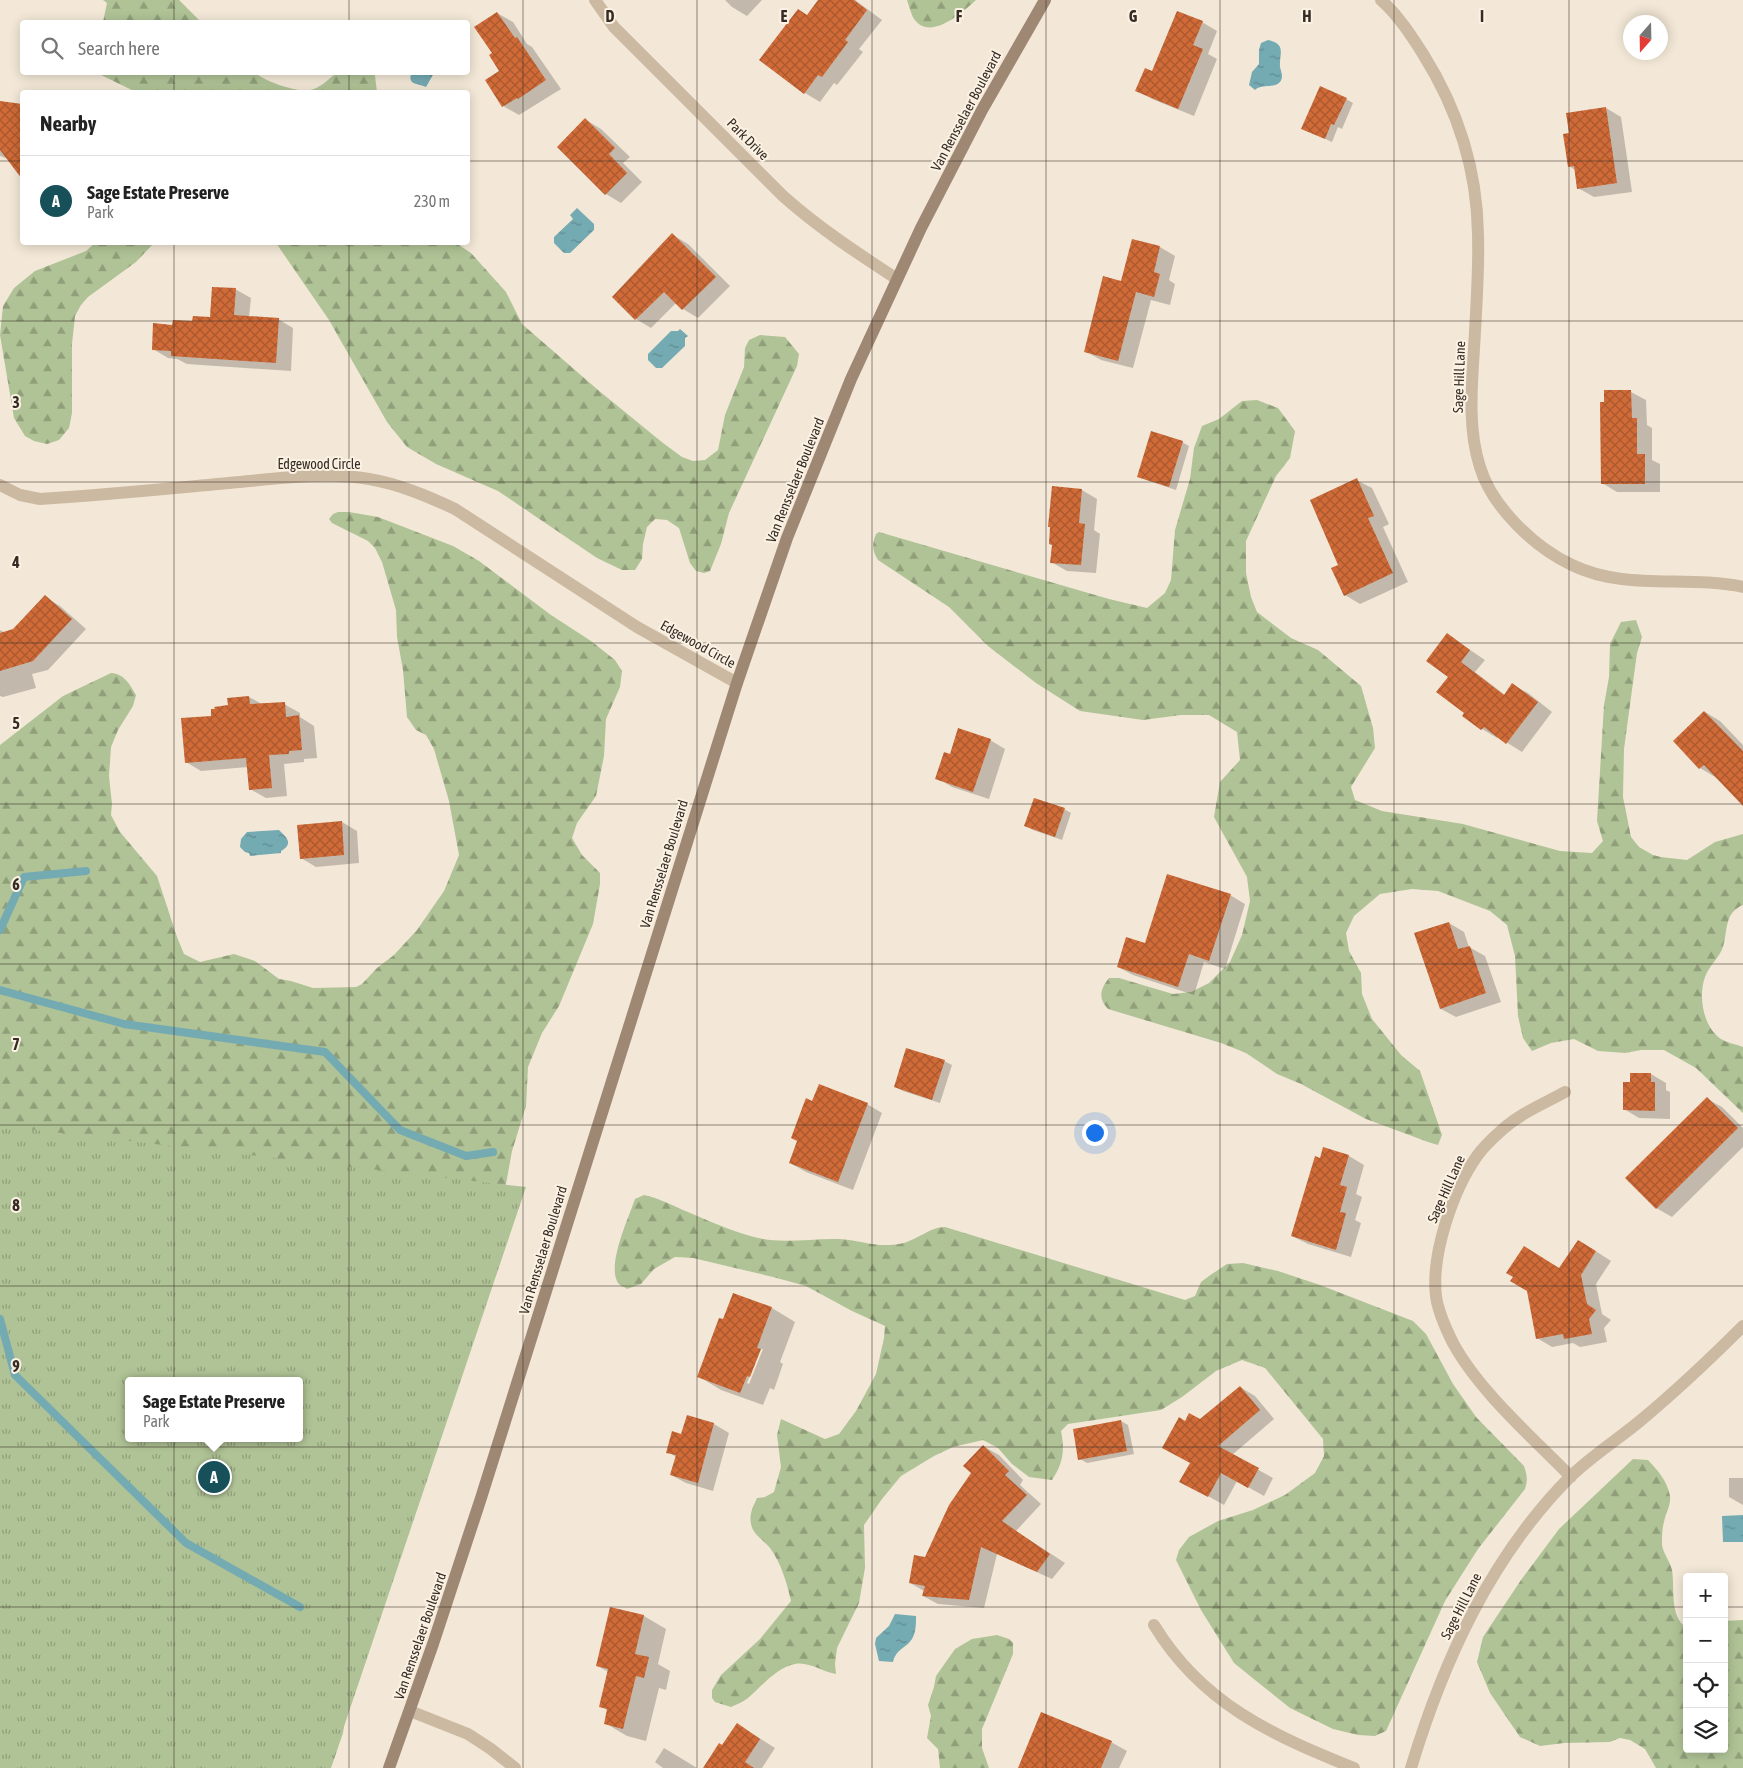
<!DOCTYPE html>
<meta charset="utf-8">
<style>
body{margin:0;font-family:"Asap Condensed",sans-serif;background:#f2f2f2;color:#222}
.controls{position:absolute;right:15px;bottom:15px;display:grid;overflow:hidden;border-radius:5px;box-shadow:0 2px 12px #0003}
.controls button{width:45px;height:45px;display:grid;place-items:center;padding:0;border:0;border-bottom:1px solid #e0e0e0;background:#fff;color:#222;font:25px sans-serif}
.compass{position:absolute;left:1623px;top:15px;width:45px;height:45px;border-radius:50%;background:#fff;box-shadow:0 2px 12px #0003;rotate:200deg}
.you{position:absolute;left:1094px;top:1132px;width:18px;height:18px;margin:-12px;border:4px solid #fff;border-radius:50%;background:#1a73e8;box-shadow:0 0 0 8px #1a73e833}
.badge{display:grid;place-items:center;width:32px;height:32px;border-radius:50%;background:#18505a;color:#fff;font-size:16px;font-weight:700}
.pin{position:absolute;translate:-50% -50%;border:2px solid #fff;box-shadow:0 1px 5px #0006}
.popup{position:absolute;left:125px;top:1377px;width:178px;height:65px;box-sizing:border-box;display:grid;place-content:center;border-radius:5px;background:#fff;filter:drop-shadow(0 1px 4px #0005);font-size:16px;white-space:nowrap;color:#767676}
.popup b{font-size:19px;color:#222}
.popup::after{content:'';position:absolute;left:50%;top:100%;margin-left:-10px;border:10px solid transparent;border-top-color:#fff}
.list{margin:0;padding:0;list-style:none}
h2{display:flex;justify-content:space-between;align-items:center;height:65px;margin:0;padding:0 20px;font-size:21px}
h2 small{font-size:16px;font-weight:400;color:#767676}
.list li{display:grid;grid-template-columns:32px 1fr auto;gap:15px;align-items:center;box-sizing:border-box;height:90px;padding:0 20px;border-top:1px solid #e0e0e0}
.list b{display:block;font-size:19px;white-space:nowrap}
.list p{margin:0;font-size:16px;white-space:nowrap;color:#767676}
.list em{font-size:16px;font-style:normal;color:#767676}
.icon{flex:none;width:28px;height:28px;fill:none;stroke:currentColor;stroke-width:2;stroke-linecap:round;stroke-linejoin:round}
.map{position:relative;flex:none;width:1743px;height:1768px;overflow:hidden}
.search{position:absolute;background:#fff;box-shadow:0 2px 12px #0003;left:20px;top:20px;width:450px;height:55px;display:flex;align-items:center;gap:12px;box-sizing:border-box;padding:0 18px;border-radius:5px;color:#767676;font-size:19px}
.panel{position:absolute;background:#fff;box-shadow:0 2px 12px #0003;left:20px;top:90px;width:450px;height:155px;border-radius:5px}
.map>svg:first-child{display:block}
.forest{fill:url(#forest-firs);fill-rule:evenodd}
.park{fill:url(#park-tufts);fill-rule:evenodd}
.water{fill:url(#water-ripples)}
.shadow{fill:#0003;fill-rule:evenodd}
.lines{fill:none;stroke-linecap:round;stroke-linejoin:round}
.stream{stroke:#74aab2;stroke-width:8}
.building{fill:url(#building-cross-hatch)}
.street{stroke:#ccb9a2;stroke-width:12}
.secondary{stroke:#9f8873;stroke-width:12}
.grid{fill:none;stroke:#362c25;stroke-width:1;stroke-opacity:0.55}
.labels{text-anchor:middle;stroke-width:4;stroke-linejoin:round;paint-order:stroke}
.street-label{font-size:14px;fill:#362c25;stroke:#fbf2e3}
.grid-label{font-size:16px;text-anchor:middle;font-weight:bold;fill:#362c25;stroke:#fbf2e3;stroke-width:4;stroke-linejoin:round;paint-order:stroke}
</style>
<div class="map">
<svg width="1743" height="1768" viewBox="0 0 1743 1768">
<defs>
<pattern id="forest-firs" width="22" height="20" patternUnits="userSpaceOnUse" patternTransform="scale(1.25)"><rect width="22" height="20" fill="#b0c396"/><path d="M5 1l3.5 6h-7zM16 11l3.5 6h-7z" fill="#909f7a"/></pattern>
<pattern id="park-tufts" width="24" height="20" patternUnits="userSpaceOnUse" patternTransform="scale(1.25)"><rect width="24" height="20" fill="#b0c396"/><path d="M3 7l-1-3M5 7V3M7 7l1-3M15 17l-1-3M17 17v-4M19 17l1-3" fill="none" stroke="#909f7a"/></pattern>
<pattern id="water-ripples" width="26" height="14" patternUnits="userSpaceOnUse" patternTransform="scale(1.25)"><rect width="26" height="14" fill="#74aab2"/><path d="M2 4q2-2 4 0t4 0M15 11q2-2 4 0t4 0" fill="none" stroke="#608b91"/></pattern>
<pattern id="building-cross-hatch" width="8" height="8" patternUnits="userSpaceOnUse" patternTransform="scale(1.25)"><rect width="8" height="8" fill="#d06b38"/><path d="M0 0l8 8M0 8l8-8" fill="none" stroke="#aa582f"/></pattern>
</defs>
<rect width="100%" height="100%" fill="#f3e8d7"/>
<!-- forest -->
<path class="forest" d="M103,0H179L201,22H103L107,3Z
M907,0H976C963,12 930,42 914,19C911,14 909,6 907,0Z
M97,73H255C265,81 297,93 310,90C319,89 329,79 336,73H373L375,76L377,92H136Z
M96,242L154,243L136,262L88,297L81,305L75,316L72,344V413L69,428L59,440L47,444L34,441L25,436L14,418L0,335L3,306L14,288L35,271L86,251Z
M276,243H456L471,253L506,292L522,324L598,390L663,443L682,457L693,461L705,460L718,450L725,415L744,367L745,348L749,340L760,335L785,337L799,354L797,366L729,513L721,544L710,571L704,573L696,571L690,563L679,528L667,520L655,519L647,527L643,544L642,559L635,570H622L597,558L498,491L436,464L407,447L387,422L329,320Z
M1257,400L1278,408L1295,431L1290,458L1276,476L1246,541V573L1251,597L1257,612L1291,638L1318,650L1361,686L1373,728L1375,748L1351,787L1355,800L1382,811L1463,824L1560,851L1592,853L1603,841L1597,821L1604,705L1609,677L1610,644L1621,622L1636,620L1642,637L1637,653L1624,749L1623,797L1631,837L1639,847L1653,855L1661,857L1687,860L1715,842L1743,834V905C1724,913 1728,930 1723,947C1719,958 1709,966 1705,977C1698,996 1703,1027 1721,1039C1727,1043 1736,1044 1743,1047V1113L1696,1068L1664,1050H1641L1625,1053L1598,1051L1574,1039L1551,1043L1532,1051L1523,1038L1518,1016L1515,956L1507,925L1490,911L1438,891L1412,889L1380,894L1354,916L1346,933L1349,951L1361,973L1362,994L1372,1019L1401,1055L1420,1071L1442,1135L1438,1145L1428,1142L1366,1119L1301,1084L1277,1074L1246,1053L1221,1043L1108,1009C1098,999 1100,989 1109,978H1119L1173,994L1191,992L1209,983L1230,962L1242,935L1250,901L1247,877L1214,817L1220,782L1240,760L1237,732L1209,715H1181L1143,720L1080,711L1036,683L988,646L949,607L878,560C872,551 872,544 876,534L879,532L1109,599L1147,608L1165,593L1171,580L1175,530L1190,479L1194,448L1202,426L1219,419L1242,401Z
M338,512H349L378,517L453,546L479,561L551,615L591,641L615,660L622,671L620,687L606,719L604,756L596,796L577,823L572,838L582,855L600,873V884L593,924L559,1006L542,1033L528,1067L526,1106L512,1151L504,1195L347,1706L343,1733L331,1768H0V745L63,696L111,673C125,674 130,685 136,695L133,706L118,730L111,747L109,776L112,804L111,815L120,832L157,876L177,937L184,954L200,962L234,954L255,961L279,979L291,981L313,988L356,987L362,984L377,968L394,955L417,930L444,891L459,855L449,801L434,749L426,735L416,730L407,717L403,670L397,637L396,610L382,562L375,548L368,541L332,523L329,519L333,514ZM129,1381H299V1438H129Z
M644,1195C658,1198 670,1204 683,1210C707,1220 733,1232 758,1238C785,1244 812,1238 839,1239C860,1240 876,1248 899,1244C917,1241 929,1227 945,1227L1185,1300L1195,1296L1201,1282L1209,1276L1227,1264L1243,1263L1278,1271L1320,1285L1413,1321L1426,1334L1453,1384L1476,1417L1524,1466C1527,1475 1528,1480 1525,1489L1478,1549L1445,1601L1386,1731L1375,1736L1358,1735L1333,1729L1290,1708L1260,1684L1234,1663L1201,1610L1176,1560L1179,1550L1189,1537L1218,1521L1253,1510L1285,1495L1315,1473L1324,1456L1323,1439L1265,1368L1242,1360L1216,1371L1182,1397L1161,1410L1068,1424L1061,1431C1065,1451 1063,1463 1052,1480L1029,1477L1012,1464L998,1448L983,1440L953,1447L934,1456L901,1476L882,1499L864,1525L865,1568L859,1603L837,1648L835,1664L836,1674C823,1672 808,1661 795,1664C776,1668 762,1686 748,1698C743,1702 737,1704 731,1707L715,1702L712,1698V1690L721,1675L760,1639L791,1601C787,1583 781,1563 770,1548C764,1540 753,1535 751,1524C749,1514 753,1507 757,1498L765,1497L774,1492L781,1467L777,1435L781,1419L825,1439L839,1434L856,1411L876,1374L884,1338L885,1326L852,1311L806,1286L773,1277L693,1258L675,1257L654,1269L641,1284L627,1289C625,1287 622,1287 620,1285C604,1270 629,1217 635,1199Z
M1633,1459L1648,1460C1658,1471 1667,1480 1670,1496C1671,1506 1666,1512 1664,1522C1662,1528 1662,1538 1662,1545C1663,1553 1670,1561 1672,1570C1675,1588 1669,1617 1687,1628V1749H1724V1621L1743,1620V1768H1656L1645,1749L1630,1740L1620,1738L1610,1742L1564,1743L1540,1746L1520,1737L1490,1693L1477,1662L1483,1637L1521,1580L1559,1529Z
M997,1635L1009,1639L1013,1643V1654L982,1729V1748L989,1768H940L938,1749L927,1738L931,1716L928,1705L934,1687L936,1676L955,1649L972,1639Z"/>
<!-- park -->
<path class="park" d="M0,1126L526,1187L330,1768H0ZM129,1381H299V1438H129Z"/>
<!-- water -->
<path class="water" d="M1268,40C1287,44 1279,54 1280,67C1281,72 1284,77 1280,82C1274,89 1262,83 1255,90L1249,85L1252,72L1259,64V50L1261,43Z
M412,72H434V73L426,87C418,83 406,85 412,72Z
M577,208L594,224V230L570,253H564L554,243V237L573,219L570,215Z
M680,329L688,336L685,338V346L662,368H656L648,360V354L671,331H678Z
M279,830C285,836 295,843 281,851V853L250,856L249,853L245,852L240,847L241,839L247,832Z
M1743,1515V1542H1723L1722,1516Z
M895,1614L916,1616C916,1623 916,1631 913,1637C908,1648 897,1647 893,1662L879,1661L875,1644L876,1638L889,1626Z"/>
<!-- shadow -->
<path class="shadow" d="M725,0H762L747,16L732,7Z
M820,0H855L882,20L859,49L863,52L837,85L834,83L820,102L805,93L761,60L808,16Z
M497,13L513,22L527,44L532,47L561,89L519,115L503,106Z
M1202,22L1217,31L1208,54L1217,59L1194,116L1152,99L1137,90Z
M1346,99L1353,103L1342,129L1338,127L1332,142L1310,132Z
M0,102L22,105V177L8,159L0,156Z
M1606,108L1621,117L1632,192L1594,197L1578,188L1575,170L1569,166L1571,134Z
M586,120L601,129L630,157L623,163L642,182L621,203L606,194Z
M673,235L688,244L730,286L698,318L683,309L676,303L651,328L636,319L613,297Z
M1133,240L1160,247L1175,256L1169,280L1175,284L1170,305L1151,300L1133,368L1101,360L1085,351L1122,282Z
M235,289L251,298L249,317L278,319L293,328L291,371L187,364L177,359L168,358L153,349L174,326L212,318Z
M1631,392L1646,400L1647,425L1652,428V460L1660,464V492H1617L1602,483Z
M1182,442L1189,446L1176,490L1146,480L1139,476Z
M1356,480L1372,488L1389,524L1383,527L1408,582L1360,604L1345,595L1339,566Z
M1082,490L1097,499L1094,530L1100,534L1096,573L1067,571L1051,562L1053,546Z
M45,597L60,606L86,629L48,670L32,674L36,688L3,697L0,696V630L9,635Z
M1448,635L1485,660L1475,672L1505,695L1513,685L1528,693L1552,712L1522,752L1498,737L1497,738L1482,729L1464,716L1466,713L1450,677Z
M249,697L262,704H284L300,713V717L314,726L317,758L304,759V762L284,764L287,796L266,798L250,789L248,767L201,771L186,762L213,717L229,706Z
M1705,712L1720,721L1743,745V802L1715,777L1700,768Z
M990,740L1005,749L989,799L952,787L937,778L951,756Z
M1064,809L1071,813L1062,840L1033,830L1026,826Z
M342,822L357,831L359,863L316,867L301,858Z
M1230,895L1245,904L1225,969L1204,962L1194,995L1133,975L1118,967L1145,944Z
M1449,923L1464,932L1469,947L1485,956L1501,1002L1456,1017L1441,1009Z
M944,1061L952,1065L940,1103L903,1091L895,1087Z
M1651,1074L1666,1083V1090L1670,1092V1119L1639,1118L1624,1109L1631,1083Z
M1707,1099L1722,1107L1743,1128V1147L1672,1217L1656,1208Z
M813,1103L867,1104L882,1113L853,1190L806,1172L790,1163Z
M1324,1149L1349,1156L1364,1165L1356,1194L1362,1197L1355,1220L1361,1223L1351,1257L1308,1244L1292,1236Z
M1594,1250L1611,1261L1596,1284L1602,1314L1611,1320L1604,1328L1607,1342L1580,1347L1573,1343L1552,1347L1537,1338L1560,1269Z
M734,1295L772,1308L795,1322L780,1362L783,1364L774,1390L770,1388L763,1405L721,1390L698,1376ZM760,1349H763L749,1384L747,1383Z
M1240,1387L1255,1396L1274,1419L1232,1455L1273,1478L1264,1496L1237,1481L1224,1505L1181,1481L1191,1463L1185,1423L1201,1420Z
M688,1417L714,1424L729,1433L713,1491L686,1483L671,1475L676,1457L668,1452L682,1436Z
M1121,1421L1128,1425L1134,1454L1087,1463L1080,1459Z
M983,1446L999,1455L1023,1480L1020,1485L1041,1504L1016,1531L1065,1563L1052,1579L997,1554L984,1608L938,1604L923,1596L924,1591L910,1583L925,1559L973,1473Z
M1729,1478H1743V1505L1729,1497Z
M644,1616L666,1629L658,1664L670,1671L666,1690L659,1688L646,1741L627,1736L605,1723L608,1711L601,1706L609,1672L597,1666Z
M737,1724L775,1748L762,1768H704L722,1746Z
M1111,1742L1127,1751L1119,1768H1029Z
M664,1748L679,1757L697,1768H663L655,1762Z"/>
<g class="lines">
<!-- stream -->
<path class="stream" d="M0,930L24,877L86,871
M0,990L124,1024L325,1052L400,1130L466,1156L493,1152
M0,1319L15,1375L186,1543L300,1607"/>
</g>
<!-- building -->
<path class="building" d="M818,0H854L867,10L845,40L848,42L822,77L818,75L804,94L759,60L798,9L807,15Z
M1177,11L1203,21L1193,45L1203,49L1178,109L1135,91L1145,68L1152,71Z
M497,12L515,38L517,37L546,80L518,99L517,98L502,107L485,80L499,71L489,55L492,53L474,27Z
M1320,86L1347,98L1334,125L1331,124L1325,139L1301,129Z
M0,101L22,104V179L0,150Z
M1606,107L1617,183L1577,189L1574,166L1568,167L1563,134L1569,133L1566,113Z
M585,118L615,148L609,154L627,173L605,195L557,147Z
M672,233L716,277L682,310L664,292L635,320L612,297Z
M1132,239L1160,246L1154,272L1160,274L1154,297L1136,292L1118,361L1084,352L1103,276L1121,281Z
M212,287L236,288L234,315L279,318L276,363L171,356V351L152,350L153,323L172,325L173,320L192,321L193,316L210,317Z
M1604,390H1631L1632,418H1637V454H1645V484H1601L1600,402H1604Z
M1151,431L1183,441L1169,487L1137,477Z
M1357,478L1374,516L1368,518L1393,573L1344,596L1331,568L1338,565L1310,500Z
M1052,486L1082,489L1079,523L1085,524L1081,565L1050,563L1052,545L1049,544L1050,527H1048Z
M45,595L72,619L33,661L0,671V633L13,629Z
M1447,633L1470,650L1461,662L1504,695L1512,683L1538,702L1506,744L1484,727L1481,730L1462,716L1464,713L1436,692L1448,677L1426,661Z
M249,696L250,704L285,702L286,717L299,715L302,750L289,751V754L269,755L272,788L249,790L246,758L185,763L181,718L211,716V709H215L214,707L228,705L227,698Z
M1704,711L1743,751V806L1704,765L1699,769L1673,741Z
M958,728L991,739L973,792L935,779L944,752L950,754Z
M1034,798L1065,808L1055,837L1024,826Z
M342,821L344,855L300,859L297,825Z
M1167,874L1231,894L1209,961L1189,954L1178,987L1117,967L1126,937L1145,943Z
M1449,922L1458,949L1470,946L1486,993L1440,1009L1414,933Z
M906,1048L945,1060L932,1100L894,1087Z
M1630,1073H1651V1082H1655V1111L1623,1110V1082H1630Z
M819,1084L868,1103L838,1182L789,1163L797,1141L791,1138L804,1103L806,1098L812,1101Z
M1707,1097L1738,1128L1656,1209L1625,1178Z
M1323,1147L1349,1155L1340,1185L1347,1187L1340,1212L1346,1213L1336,1250L1291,1236L1315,1156L1320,1158Z
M1578,1240L1596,1251L1581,1275L1587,1304L1596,1310L1589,1319L1592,1334L1564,1339L1563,1334L1536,1339L1527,1291L1510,1281L1513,1277L1506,1273L1524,1246L1559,1268Z
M733,1293L772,1307L757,1348L761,1349L750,1377L747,1376L740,1393L697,1377L719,1318L723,1319Z
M1240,1386L1260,1410L1218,1446L1259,1468L1248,1488L1221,1473L1208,1497L1179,1482L1190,1463L1162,1448L1179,1417L1185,1421L1189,1413L1200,1419Z
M687,1415L714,1423L698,1483L670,1475L676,1455L666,1453L672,1431L681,1434Z
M1121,1420L1127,1451L1078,1460L1073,1429Z
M983,1445L1009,1471L1005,1475L1027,1495L1002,1521L1050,1554L1037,1572L981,1547L969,1600L922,1596L925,1586L909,1583L914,1555L925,1557L949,1505L971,1473L963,1466Z
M610,1607L644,1615L635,1654L649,1657L644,1678L636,1676L623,1729L604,1724L607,1709L599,1707L608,1669L596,1666Z
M1041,1712L1112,1741L1101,1768H1018Z
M737,1723L760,1739L745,1762L754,1768H703L719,1743L722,1745Z"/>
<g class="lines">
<!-- street -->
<path class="street" d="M595,0L614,27L783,196C819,228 857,253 897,279
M1381,0C1398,15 1411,35 1423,54C1457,108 1477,170 1478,234C1479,266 1477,298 1475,331C1473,375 1466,424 1480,467C1492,507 1535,548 1572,565C1625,591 1687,575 1743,587
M0,485L20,495L40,499C107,495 174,488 240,482C282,478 327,472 369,479C399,484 427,496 455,509L637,627L737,683
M1565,1092C1545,1103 1521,1113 1503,1129C1494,1137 1484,1146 1477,1156C1453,1190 1431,1254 1436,1296C1438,1312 1446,1329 1453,1343C1479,1391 1532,1437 1571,1477
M1154,1625C1202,1704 1272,1735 1354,1768
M410,1711L468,1734L491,1749L515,1768
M1411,1768C1443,1662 1490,1558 1569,1478C1590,1457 1617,1440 1640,1421C1676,1391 1710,1359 1743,1326"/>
<!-- secondary -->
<path class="secondary" d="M389,1768L433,1644L481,1498L737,683L787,538L851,379L921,228L982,110L1045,0"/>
</g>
<!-- grid -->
<path class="grid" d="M174,0V22M349,0V22M523,0V1768M697,0V1768M872,0V1768M1046,0V1768M1220,0V1768M1394,0V1768M1569,0V1768M174,72V92M349,72V92M0,161H22M468,161H1743M174,242V1768M349,242V1768M0,321H1743M0,482H1743M0,643H1743M0,804H1743M0,964H1743M0,1125H1743M0,1286H1743M0,1447H1743M0,1607H1687M1724,1607H1743"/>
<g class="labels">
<!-- street labels -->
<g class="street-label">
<text transform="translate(966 111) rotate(-62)" y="5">Van Rensselaer Boulevard</text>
<text transform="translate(748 139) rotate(45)" y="5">Park Drive</text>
<text transform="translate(1459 377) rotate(-88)" y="5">Sage Hill Lane</text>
<text x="319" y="469">Edgewood Circle</text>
<text transform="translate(795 480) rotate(-68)" y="5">Van Rensselaer Boulevard</text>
<text transform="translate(698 644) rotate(29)" y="5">Edgewood Circle</text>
<text transform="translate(664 864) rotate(-73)" y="5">Van Rensselaer Boulevard</text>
<text transform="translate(1446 1189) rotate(-66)" y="5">Sage Hill Lane</text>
<text transform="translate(543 1250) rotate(-73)" y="5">Van Rensselaer Boulevard</text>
<text transform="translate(1461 1606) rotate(-63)" y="5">Sage Hill Lane</text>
<text transform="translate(420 1636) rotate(-71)" y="5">Van Rensselaer Boulevard</text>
</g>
</g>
<g class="grid-label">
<text x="610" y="22">D</text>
<text x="784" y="22">E</text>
<text x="959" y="22">F</text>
<text x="1133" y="22">G</text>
<text x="1307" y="22">H</text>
<text x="1482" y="22">I</text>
<text x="16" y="408">3</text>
<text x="16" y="568">4</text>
<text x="16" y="729">5</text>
<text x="16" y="890">6</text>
<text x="16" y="1050">7</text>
<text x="16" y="1211">8</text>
<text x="16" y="1372">9</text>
</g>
</svg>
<div class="controls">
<button>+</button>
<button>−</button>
<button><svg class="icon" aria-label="locate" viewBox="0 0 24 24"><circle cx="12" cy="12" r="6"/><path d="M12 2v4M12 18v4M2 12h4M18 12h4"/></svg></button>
<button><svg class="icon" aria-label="layers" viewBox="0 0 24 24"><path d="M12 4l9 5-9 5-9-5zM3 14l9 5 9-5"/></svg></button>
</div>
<svg class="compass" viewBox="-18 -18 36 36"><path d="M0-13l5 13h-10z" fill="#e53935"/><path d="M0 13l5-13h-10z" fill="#767676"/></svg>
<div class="you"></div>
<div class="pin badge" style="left:214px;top:1477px">A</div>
<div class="popup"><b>Sage Estate Preserve</b>Park</div>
<div class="search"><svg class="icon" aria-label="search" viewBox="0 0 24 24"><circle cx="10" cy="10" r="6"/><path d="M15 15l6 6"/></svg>Search here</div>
<section class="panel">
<h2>Nearby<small></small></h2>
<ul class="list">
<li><span class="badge">A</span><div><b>Sage Estate Preserve</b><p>Park</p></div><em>230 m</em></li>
</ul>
</section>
</div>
